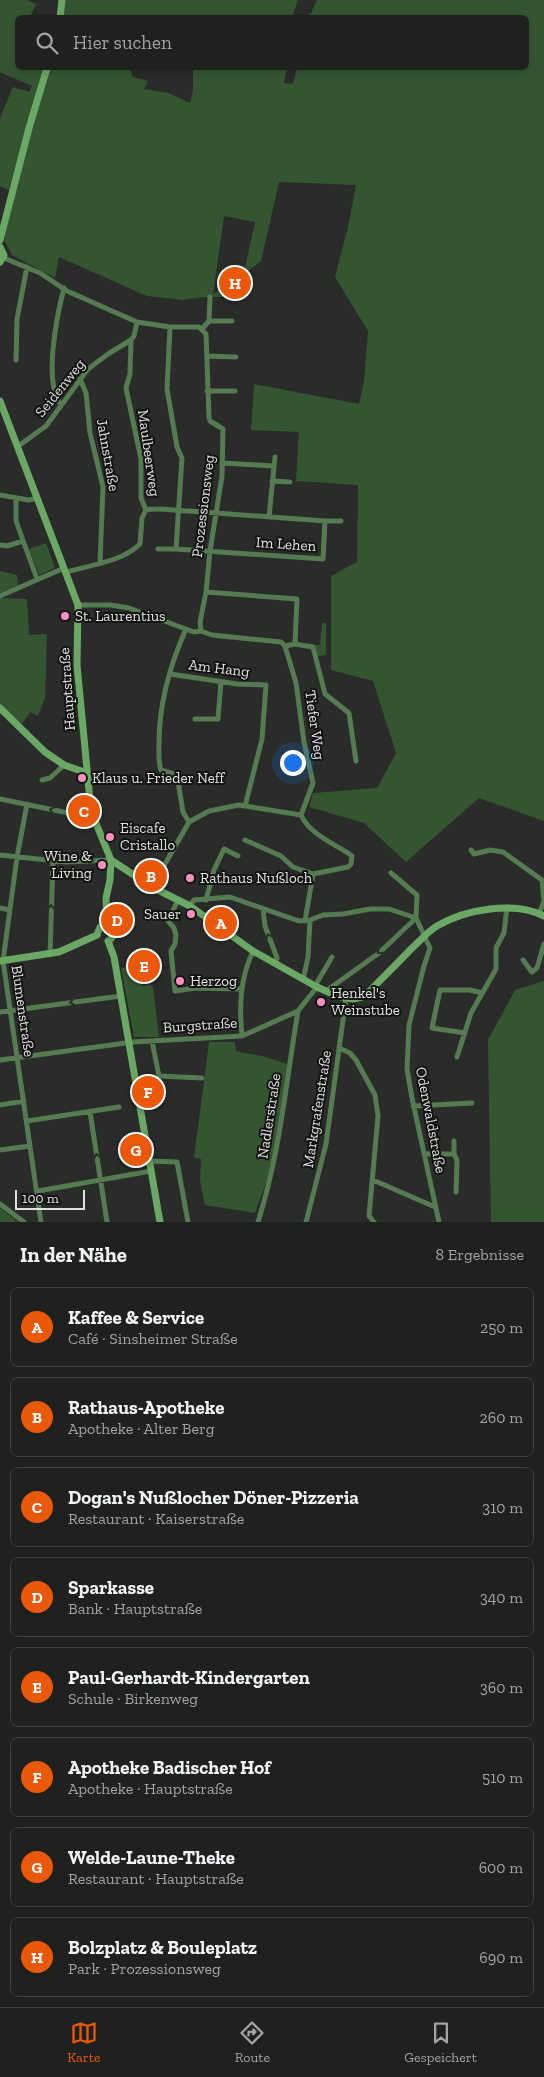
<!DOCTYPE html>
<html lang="de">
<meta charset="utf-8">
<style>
body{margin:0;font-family:"Zilla Slab",serif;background:#272928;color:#f1f3f6}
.scale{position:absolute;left:15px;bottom:12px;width:70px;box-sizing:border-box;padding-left:5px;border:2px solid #e0e2e0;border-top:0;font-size:14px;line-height:18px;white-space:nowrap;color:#e0e2e0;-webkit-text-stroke:4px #131412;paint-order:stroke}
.you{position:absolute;left:292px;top:762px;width:18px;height:18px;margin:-12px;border:4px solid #fff;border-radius:50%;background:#1a73e8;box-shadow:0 0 0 8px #1a73e833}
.badge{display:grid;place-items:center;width:32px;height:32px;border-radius:50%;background:#ea580c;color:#fff;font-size:16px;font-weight:700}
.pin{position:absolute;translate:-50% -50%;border:2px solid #fff;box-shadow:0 1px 5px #0006}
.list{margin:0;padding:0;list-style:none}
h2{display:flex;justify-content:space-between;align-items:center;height:65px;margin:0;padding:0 20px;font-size:21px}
h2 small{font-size:16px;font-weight:400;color:#a1a3a4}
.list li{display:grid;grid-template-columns:32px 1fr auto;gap:15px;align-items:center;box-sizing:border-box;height:80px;margin:0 10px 10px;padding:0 10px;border:1px solid #3c3e3d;border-radius:8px}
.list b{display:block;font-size:19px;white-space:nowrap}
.list p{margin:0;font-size:16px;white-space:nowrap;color:#a1a3a4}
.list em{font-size:16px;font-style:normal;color:#a1a3a4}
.icon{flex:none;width:28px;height:28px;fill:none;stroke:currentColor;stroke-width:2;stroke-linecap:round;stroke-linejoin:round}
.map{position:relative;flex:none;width:544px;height:1222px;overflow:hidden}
.search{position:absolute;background:#1f211f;box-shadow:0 2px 8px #0003;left:15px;right:15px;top:15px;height:55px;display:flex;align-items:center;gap:12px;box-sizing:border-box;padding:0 18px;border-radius:8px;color:#a1a3a4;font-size:19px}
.sheet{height:785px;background:#1f211f}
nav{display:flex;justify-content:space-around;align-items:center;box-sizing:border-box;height:70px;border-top:1px solid #3c3e3d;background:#1f211f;font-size:14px;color:#a1a3a4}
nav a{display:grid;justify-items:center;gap:2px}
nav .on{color:#ea580c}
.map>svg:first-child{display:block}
.green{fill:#355532;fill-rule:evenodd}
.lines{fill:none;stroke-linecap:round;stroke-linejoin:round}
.street{stroke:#567b52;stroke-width:5}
.secondary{stroke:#6ba865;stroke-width:7}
.oneway{stroke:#273325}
.poi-dot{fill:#fc8fc1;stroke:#131412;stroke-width:2}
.labels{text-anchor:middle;stroke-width:4;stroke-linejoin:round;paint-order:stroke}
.street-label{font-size:15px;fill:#e0e2e0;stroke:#131412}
.poi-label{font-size:15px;fill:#e0e2e0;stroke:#131412;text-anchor:start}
</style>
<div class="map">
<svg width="544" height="1222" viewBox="0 0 544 1222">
<rect width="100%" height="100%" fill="#292c29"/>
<!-- green -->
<path class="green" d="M0,0H27L36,4L30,17L18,18V68H44L9,190L0,186V118L13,87L29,92L32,86L0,72Z
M64,0H298L293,14L299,17L63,18Z
M317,0H544V821L479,798L406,862L364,823L309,807L313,793L377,788L396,753L373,681L331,670V576L357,562L358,485L296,481L299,432L251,430L254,384L359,404L364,381L368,331L335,277L348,227L356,185L279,182L261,261L248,271L244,297H203L183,300L147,296L59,257L55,278L12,255L4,240L18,177L49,68H131L132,77L148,81L144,89L168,93L190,103L193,91V68H287L284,83L293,84L297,68H526V18L306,17L311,13ZM224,216L255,222L245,268L232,276L213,295Z
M46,543L55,568L39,575L29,549Z
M0,571L17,575L18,585L0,593Z
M0,598L27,599L29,635L47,634L45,698L38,716L30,712L22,724L0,705Z
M322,623H326V655L317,656L315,645H320Z
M135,966L138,982L144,986L150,984L153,987L159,1037H134L121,968Z
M544,981V1222H491L488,1040L515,990Z
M209,1042H235L236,1051L266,1057L289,1065L273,1164L255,1213L205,1205L200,1180L201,1159L194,1158Z
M0,1208L18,1222H0Z"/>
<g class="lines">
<!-- street -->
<path class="street" d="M4,258L40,273L67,291L137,322L170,327H199L206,334L209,417L210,421L223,429L222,476L210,551L206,592L200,622L201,631
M209,321H232
M202,329L209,321L210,297
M131,340L130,374L126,388L141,459V498L146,510
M207,356L236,357
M16,360L17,319L27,267
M80,379L86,393L90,433L103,487L100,563
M207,391H235
M61,405C43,382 57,315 64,288
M17,447L46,426L88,369L108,354L131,340L134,336L137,322
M223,463L273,466
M272,481L290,482
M0,495L29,500L38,498
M16,499V521L37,579
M269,517L275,457
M325,521H341
M0,545L7,546L23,541
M158,549H176
M66,572C90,565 122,562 140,544L142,518L146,510C159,507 176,511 189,511C234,514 279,518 325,521L323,559L176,549L182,458L177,447L167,389L170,327
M206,592L297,599L295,644
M0,596L64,568
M78,605H111L129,608L194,632L201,631L212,635L281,642L285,646L296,683L304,742L313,783L301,815
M186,629C170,665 159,703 159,743C159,751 158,762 161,770L177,775L183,812L189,822
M285,646L295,644L313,647L325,694L349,713L356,761
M170,674L237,684L266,685L262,739L245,806
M195,719H218L221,682
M42,780L50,778L64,765
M0,799L93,818
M27,804L17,857L3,961L41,1222
M245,840L281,856L293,867L313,874L348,867L351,864L352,856L348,853C332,843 309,833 301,815
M471,850L474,854L490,850L503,852L542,880L544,901L539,914
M0,855L66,862L111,860
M391,873L417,895L416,918
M152,887L189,822L209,811L239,805L301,815
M178,900L168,921L174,928L176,935L175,944L171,951L175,991L196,988L241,989
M206,900L214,870L224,849L238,856
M190,906L194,900L230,897L299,921L310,920L323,915L343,914L370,909H389L416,918L430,948L424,966L409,1025L407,1069L412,1098L439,1222
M0,908L10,910
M263,909L265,926L277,958L275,964
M305,921L313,874
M50,955L53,862
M523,960L532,972L537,968L544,944
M303,980L308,957L310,920
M315,986L332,957
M326,991L379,953L416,918
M0,1012L121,996
M465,1033L432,1028L440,990H470L482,993
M242,1036C239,1006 240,979 253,951
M152,1041L159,1076L202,1078
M339,1048L350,1053L356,1060L375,1095L378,1116L369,1216L374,1222
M457,1057L471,1013L496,969V948L504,933L507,907
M0,1060L133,1042L242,1036L298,1011L317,987
M0,1105L24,1101
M413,1106L472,1103
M90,1112L107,1222
M27,1121L119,1107
M0,1150L30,1146
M424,1154H454L457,1160L456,1192
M454,1154V1141
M149,1161L177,1162L188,1222
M373,1180L435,1207
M38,1191L151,1171
M0,1204L24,1222
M258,1222C280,1153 286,1082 298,1011
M306,1222L326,1144L346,998"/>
<!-- secondary -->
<path class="secondary" d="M60,18L62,0
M0,240L29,128L47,68
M0,247L4,255L0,262
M0,401L78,605L77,665L91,811L111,860L110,880L106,898L107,925C115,929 115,937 108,941
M0,708L45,752L64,765L87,773
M111,860L152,887L190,906L253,951L317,987L337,996L353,999L362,997L368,993C382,978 397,964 411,949C419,942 427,932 437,926C466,909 514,901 544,916
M97,935L100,927L107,925
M108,941L114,957L160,1222
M0,961L59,952L97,935"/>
</g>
<!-- one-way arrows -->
<defs><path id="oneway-chevron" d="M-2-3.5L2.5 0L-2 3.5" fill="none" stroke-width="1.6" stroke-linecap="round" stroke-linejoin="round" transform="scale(1.25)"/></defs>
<g class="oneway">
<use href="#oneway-chevron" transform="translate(53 810) rotate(-168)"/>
<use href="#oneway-chevron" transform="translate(51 908) rotate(-88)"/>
<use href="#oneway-chevron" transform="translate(269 937) rotate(-111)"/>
<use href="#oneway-chevron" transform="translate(380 951) rotate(140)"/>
<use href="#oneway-chevron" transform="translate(73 1002) rotate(172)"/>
<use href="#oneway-chevron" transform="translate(97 1157) rotate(-100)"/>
</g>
<!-- markers -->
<g class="poi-dot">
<circle cx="65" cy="616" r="5"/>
<circle cx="82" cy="778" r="5"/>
<circle cx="110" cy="837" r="5"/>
<circle cx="102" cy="865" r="5"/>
<circle cx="190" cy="878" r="5"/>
<circle cx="191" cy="914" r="5"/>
<circle cx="180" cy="981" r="5"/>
<circle cx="321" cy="1002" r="5"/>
</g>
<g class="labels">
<!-- street labels -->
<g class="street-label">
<text transform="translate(60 388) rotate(-51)" y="5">Seidenweg</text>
<text transform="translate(149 453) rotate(82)" y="5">Maulbeerweg</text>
<text transform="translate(108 455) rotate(80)" y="5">Jahnstraße</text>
<text transform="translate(203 506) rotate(-83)" y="5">Prozessionsweg</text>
<text transform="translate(286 544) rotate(4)" y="5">Im Lehen</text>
<text transform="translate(219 668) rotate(7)" y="5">Am Hang</text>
<text transform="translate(67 689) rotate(-94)" y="5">Hauptstraße</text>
<text transform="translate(315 725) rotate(82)" y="5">Tiefer Weg</text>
<text transform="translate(23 1011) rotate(82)" y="5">Blumenstraße</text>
<text transform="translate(200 1025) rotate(-4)" y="5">Burgstraße</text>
<text transform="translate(317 1109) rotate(-81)" y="5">Markgrafenstraße</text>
<text transform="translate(269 1116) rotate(-81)" y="5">Nadlerstraße</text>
<text transform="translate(431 1120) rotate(79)" y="5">Odenwaldstraße</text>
</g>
<!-- poi labels -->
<g class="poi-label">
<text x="75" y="621">St. Laurentius</text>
<text x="92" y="783">Klaus u. Frieder Neff</text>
<text x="120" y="833">Eiscafe<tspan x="120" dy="17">Cristallo</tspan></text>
<text x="92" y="861" text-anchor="end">Wine &amp;<tspan x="92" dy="17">Living</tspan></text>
<text x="200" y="883">Rathaus Nußloch</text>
<text x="181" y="919" text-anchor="end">Sauer</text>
<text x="190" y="986">Herzog</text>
<text x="331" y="998">Henkel's<tspan x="331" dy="17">Weinstube</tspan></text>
</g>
</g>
</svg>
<div class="scale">100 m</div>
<div class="you"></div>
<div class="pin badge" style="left:221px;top:923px">A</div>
<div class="pin badge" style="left:151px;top:876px">B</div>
<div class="pin badge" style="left:84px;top:811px">C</div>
<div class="pin badge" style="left:117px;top:920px">D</div>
<div class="pin badge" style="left:144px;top:966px">E</div>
<div class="pin badge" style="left:148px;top:1092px">F</div>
<div class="pin badge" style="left:136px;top:1150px">G</div>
<div class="pin badge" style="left:235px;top:283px">H</div>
<div class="search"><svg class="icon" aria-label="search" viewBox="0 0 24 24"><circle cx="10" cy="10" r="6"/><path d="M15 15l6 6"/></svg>Hier suchen</div>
</div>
<section class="sheet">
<h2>In der Nähe<small>8 Ergebnisse</small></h2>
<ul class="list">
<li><span class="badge">A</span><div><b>Kaffee &amp; Service</b><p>Café · Sinsheimer Straße</p></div><em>250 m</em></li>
<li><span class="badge">B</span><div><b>Rathaus-Apotheke</b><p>Apotheke · Alter Berg</p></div><em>260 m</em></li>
<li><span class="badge">C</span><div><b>Dogan's Nußlocher Döner-Pizzeria</b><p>Restaurant · Kaiserstraße</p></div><em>310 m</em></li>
<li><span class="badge">D</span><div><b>Sparkasse</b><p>Bank · Hauptstraße</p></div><em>340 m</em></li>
<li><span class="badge">E</span><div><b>Paul-Gerhardt-Kindergarten</b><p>Schule · Birkenweg</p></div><em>360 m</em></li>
<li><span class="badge">F</span><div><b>Apotheke Badischer Hof</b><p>Apotheke · Hauptstraße</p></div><em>510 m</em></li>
<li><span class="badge">G</span><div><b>Welde-Laune-Theke</b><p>Restaurant · Hauptstraße</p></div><em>600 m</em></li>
<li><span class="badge">H</span><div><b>Bolzplatz &amp; Bouleplatz</b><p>Park · Prozessionsweg</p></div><em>690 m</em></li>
</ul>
</section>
<nav>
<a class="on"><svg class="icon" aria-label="map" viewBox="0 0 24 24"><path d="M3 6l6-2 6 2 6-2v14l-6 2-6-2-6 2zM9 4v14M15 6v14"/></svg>Karte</a>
<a><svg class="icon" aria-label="directions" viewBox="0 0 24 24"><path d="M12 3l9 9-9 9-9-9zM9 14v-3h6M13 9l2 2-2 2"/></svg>Route</a>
<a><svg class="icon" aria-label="saved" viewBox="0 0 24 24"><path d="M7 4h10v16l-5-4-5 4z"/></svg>Gespeichert</a>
</nav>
